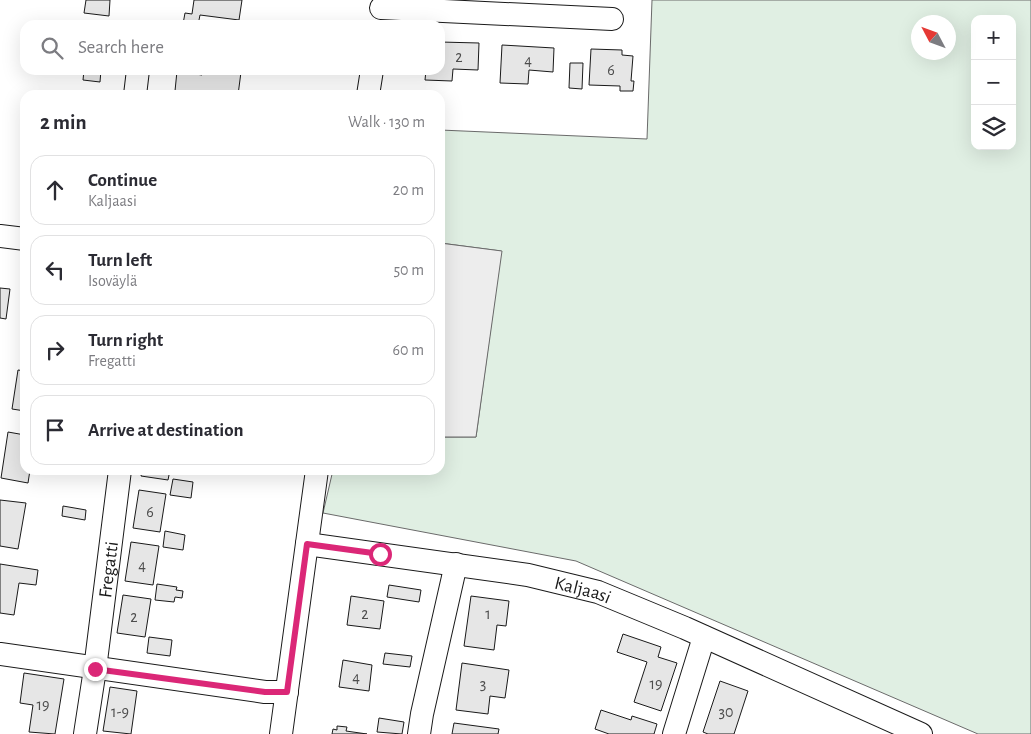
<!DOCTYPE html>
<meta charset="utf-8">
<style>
body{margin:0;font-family:"Alegreya Sans",sans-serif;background:#f2f2f3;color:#2b2b33}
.controls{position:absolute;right:15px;top:15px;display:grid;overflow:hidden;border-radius:10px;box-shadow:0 5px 20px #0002}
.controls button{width:45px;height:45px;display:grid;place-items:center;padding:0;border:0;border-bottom:1px solid #e1e1e2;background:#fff;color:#2b2b33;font:25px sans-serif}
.compass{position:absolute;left:911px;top:15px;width:45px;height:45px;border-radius:50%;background:#fff;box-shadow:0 5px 20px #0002;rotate:311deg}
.stop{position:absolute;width:15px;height:15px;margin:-11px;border:4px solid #db2777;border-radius:50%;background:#fff}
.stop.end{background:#db2777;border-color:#fff;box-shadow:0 1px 5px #0008}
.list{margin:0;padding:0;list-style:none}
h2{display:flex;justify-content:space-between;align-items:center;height:65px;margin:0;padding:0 20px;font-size:21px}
h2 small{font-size:16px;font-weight:400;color:#7c7c81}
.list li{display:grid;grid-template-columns:32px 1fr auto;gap:15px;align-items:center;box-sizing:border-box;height:70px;margin:0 10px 10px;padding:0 10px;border:1px solid #e1e1e2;border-radius:15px}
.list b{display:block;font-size:19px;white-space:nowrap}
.list p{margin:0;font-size:16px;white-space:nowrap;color:#7c7c81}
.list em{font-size:16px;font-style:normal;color:#7c7c81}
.icon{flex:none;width:28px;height:28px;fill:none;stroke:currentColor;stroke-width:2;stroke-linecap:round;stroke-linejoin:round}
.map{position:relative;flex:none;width:1031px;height:734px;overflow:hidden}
.search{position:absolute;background:#fff;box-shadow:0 5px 20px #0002;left:20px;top:20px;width:425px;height:55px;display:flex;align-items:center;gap:12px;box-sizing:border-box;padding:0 18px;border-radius:15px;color:#7c7c81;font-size:19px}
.panel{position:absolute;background:#fff;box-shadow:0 5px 20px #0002;left:20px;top:90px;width:425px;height:385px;border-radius:15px}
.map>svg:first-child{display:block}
.green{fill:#e0efe3;stroke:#6a6a6a;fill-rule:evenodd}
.parking{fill:#ededed;stroke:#6a6a6a}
.building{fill:#e6e6e6;stroke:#1a1a1a}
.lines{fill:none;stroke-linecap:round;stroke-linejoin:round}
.minor-casing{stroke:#1a1a1a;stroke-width:24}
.minor{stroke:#fff;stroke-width:22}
.route{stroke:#db2777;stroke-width:6}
.labels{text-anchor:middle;stroke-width:4;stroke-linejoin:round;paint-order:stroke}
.number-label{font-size:16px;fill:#4d4d4d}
.street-label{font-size:19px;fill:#1a1a1a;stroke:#fff}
</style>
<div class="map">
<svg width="1031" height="734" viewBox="0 0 1031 734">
<rect width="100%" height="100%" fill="#fff"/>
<!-- green -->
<path class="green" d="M652,0H1031V734H978L576,561L323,513L333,470H440V437H476L501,251L440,243V130L647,139ZM975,19H1012V146H975ZM918,22H948V52H918Z"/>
<!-- parking -->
<path class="parking" d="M440,243L502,251L476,437H440Z"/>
<!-- building -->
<path class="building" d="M86,0H110L109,16L84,13Z
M194,0H242L239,20L200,15L198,25L183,24L185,13L192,14Z
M440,42L479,43L478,70L453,69L452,81L425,80L426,70H440Z
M502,45L554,48L553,72L529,70L528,84L500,83Z
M591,49L622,50V55L633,56L631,81H634L633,91H620V86L589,85Z
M570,63H583L582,89L569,88Z
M84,70H101L100,82L83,80Z
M202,70L241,72L238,95H203L175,91L177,71L202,75Z
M0,288L10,289L6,319L0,318Z
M18,370L25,371V411L12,409Z
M8,432L25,435V470H30L28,483L1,478Z
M142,470H170L168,480L141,476Z
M173,479L193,482L191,498L170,495Z
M139,490L166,494L160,532L133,528Z
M0,500L26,503L18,549L0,546Z
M63,506L86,510L85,520L62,516Z
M165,531L185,535L183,550L163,547Z
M131,542L159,546L153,585L125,581Z
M0,564L38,570L36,585L19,583L14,615L0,613Z
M157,584L177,587L176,590L183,591L182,598L175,597L174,602L155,600Z
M389,585L421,590L419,602L387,597Z
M123,595L151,599L145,637L117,633Z
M351,596L384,601L380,629L347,625Z
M471,596L509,601L506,626L497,625L494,650L464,646Z
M623,634L661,647L658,657L677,663L661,711L634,702L647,662L617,652Z
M149,637L172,640L170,656L147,653Z
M385,653L412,656L410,667L383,664Z
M343,660L372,665L369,691L339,687Z
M462,663L509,670L505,698L490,696L488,714L456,710Z
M24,673L64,679L55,734L29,732L33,705L20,703Z
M720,681L748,691L734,734H708L703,732Z
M110,687L137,691L131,734L103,731Z
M601,710L631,720L632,716L657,724L654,734H609L595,729Z
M379,718L404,722L402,734L377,732Z
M454,723L499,729L498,734H452Z
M337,726L347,727L346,731L367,734H332L333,729L337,730Z"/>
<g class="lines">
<!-- minor casing -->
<g class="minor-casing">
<g id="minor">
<path d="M381,8L612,19"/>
<path d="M135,95L138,70"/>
<path d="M368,95L372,70"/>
<path d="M0,236L25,239"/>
<path id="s1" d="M307,544L528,575L598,592L685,628L921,734"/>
<path d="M0,654L265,692H287"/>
<path id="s2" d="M85,734L95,669L120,470"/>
<path d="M281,734L317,470"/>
<path d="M419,734L422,714L456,564"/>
<path d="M674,734L704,637"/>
</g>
</g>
<!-- minor -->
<use href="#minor" class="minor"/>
</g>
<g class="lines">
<!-- route -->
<path class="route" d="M95,669L265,692H287L307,544L380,554"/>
</g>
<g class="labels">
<!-- number labels -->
<g class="number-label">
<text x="459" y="62">2</text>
<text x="528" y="65">4</text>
<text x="611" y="75">6</text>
<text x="150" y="517">6</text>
<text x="142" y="570">4</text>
<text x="365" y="619">2</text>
<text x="488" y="619">1</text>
<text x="134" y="622">2</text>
<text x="356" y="682">4</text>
<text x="483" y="689">3</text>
<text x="656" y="689">19</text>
<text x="43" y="710">19</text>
<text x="120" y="717">1-9</text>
<text x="726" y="717">30</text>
</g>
<!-- street labels -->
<g class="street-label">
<text dy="7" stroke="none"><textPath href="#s2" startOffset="166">Fregatti</textPath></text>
<text dy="7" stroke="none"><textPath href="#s1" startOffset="280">Kaljaasi</textPath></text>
</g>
</g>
</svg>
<div class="controls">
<button>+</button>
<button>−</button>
<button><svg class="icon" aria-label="layers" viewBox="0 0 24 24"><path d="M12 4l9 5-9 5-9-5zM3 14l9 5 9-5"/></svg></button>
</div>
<svg class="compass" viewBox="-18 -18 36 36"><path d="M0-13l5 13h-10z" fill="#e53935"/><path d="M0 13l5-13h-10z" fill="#7c7c81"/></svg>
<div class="stop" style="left:380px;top:554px"></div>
<div class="stop end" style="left:95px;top:669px"></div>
<div class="search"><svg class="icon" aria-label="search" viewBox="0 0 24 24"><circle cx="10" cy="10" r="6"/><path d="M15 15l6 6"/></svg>Search here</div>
<section class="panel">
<h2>2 min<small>Walk · 130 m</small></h2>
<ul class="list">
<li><svg class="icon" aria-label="ahead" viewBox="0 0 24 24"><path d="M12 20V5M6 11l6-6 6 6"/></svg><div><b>Continue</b><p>Kaljaasi</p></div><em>20 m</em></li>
<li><svg class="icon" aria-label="left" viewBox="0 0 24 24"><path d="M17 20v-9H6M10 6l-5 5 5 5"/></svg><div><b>Turn left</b><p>Isoväylä</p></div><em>50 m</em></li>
<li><svg class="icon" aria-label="right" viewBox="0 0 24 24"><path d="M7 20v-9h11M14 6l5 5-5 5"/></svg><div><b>Turn right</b><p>Fregatti</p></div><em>60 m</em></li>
<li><svg class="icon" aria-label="arrive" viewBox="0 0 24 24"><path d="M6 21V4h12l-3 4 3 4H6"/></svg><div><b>Arrive at destination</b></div></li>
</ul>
</section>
</div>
